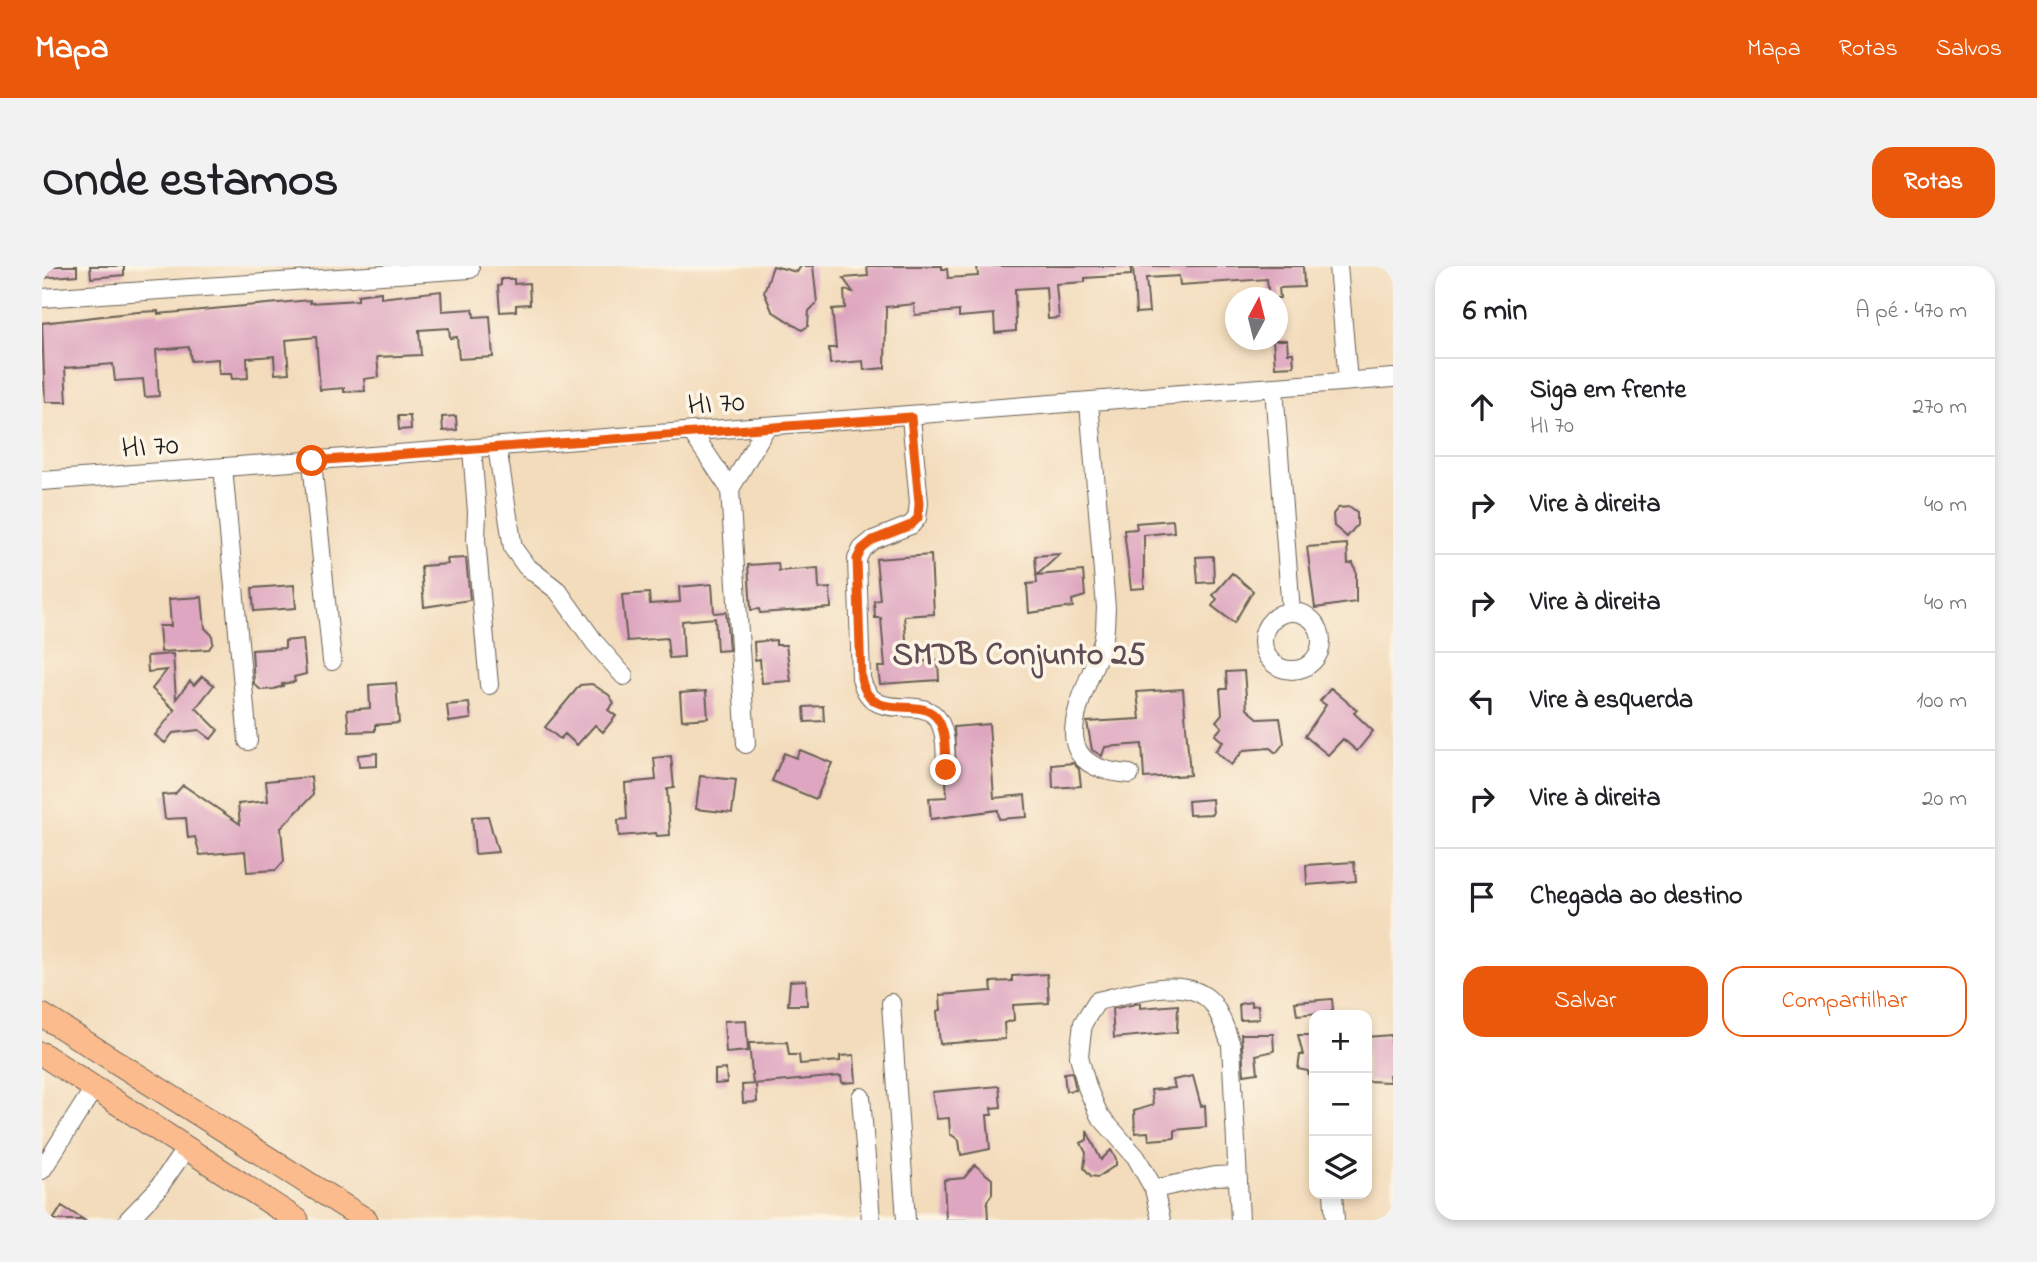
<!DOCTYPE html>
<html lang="pt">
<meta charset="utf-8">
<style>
body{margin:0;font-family:"Indie Flower",sans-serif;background:#f2f2f2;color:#202124}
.controls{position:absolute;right:21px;bottom:21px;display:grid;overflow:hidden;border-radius:14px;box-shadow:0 4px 10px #0003}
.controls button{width:63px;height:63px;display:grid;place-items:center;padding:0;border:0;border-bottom:2px solid #e0e0e0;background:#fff;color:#202124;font:35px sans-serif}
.compass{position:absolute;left:1183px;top:21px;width:63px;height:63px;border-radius:50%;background:#fff;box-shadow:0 4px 10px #0003;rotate:7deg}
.stop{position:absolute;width:21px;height:21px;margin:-16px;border:5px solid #ea580c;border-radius:50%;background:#fff}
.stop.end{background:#ea580c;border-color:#fff;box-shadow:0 2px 7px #0008}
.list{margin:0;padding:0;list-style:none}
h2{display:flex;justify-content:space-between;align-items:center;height:91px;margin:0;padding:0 28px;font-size:30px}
h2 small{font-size:23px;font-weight:400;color:#757577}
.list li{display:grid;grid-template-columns:46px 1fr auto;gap:21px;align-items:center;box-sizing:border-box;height:98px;padding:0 28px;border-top:2px solid #e0e0e0}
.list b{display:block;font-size:26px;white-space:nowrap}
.list p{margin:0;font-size:23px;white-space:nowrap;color:#757577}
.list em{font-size:23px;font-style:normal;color:#757577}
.actions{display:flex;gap:14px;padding:21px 28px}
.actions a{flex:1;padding:16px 0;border:2px solid #ea580c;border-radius:21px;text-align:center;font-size:24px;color:#ea580c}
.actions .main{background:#ea580c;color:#fff}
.icon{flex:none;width:38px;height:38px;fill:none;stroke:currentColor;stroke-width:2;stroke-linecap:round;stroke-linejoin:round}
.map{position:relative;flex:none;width:1351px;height:954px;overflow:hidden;border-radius:21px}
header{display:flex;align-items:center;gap:42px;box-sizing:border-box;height:98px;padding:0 35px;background:#ea580c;color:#fff}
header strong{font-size:33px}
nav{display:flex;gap:38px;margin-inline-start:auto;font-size:24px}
.intro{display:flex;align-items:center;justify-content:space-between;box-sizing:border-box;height:168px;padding:0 42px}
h1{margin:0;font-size:49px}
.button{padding:18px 32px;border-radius:21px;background:#ea580c;color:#fff;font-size:24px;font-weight:700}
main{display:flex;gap:42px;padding:0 42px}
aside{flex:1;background:#fff;border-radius:21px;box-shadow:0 4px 10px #0003}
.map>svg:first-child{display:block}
.building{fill:#dea6c0}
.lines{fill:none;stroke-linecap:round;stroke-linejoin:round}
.minor-casing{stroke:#675f54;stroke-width:20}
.major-casing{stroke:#675f54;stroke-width:25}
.minor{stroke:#fff;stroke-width:18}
.major{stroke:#fbbb8d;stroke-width:23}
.route{stroke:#ea580c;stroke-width:9}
.labels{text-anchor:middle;stroke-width:7;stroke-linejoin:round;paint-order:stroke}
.street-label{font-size:30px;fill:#1c1c1c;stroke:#fcf5e5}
.neighbourhood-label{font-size:32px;font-weight:bold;fill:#604c55;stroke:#fcf5e5}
</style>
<header>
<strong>Mapa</strong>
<nav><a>Mapa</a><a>Rotas</a><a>Salvos</a></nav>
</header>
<div class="intro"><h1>Onde estamos</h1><a class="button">Rotas</a></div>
<main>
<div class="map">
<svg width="1351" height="954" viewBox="0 0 1351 954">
<rect width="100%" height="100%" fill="#fcf5e5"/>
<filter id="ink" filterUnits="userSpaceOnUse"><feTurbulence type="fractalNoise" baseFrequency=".0143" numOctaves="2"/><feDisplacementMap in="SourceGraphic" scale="14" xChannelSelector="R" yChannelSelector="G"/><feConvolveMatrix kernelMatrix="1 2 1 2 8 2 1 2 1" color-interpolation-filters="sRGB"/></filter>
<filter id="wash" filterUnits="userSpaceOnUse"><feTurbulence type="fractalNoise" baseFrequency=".00686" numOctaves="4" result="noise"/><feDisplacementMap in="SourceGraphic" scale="28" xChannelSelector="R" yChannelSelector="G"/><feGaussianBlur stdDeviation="1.57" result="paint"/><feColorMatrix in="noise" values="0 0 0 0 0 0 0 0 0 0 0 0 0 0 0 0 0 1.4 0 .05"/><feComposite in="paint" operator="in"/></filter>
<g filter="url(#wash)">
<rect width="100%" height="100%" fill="#f3dcbc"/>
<g id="blocks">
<!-- building -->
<path class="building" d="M0,0H35V9L0,12Z
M48,0H82V9L49,12Z
M731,0L755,6L759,0H771L775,37L767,45L766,60L760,64L730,45L722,26Z
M825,0H900V3H905L906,12L936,10L935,0H1089V9L1043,12V16L1014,18L1017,52L1006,53L1004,21L973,23L974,65L953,67L952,48L917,51V45L873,49L872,38L844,41L843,102L822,104L821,95L788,98L787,82H794L790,43L803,42L802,24L811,26L801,12L826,10Z
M1091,0H1261L1262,21L1237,22L1238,32H1227L1225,13L1138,19L1137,10L1104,12L1107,46L1094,47Z
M459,13H472V18L487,17L488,38L474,39V45L458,46L456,20L459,19Z
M399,25L400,45L431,43L432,51L448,50L451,91L417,93L415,71L408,72L407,62L377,64L379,89L335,91L337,111L322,113L323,125L302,126V122L278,124L274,71L244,74L247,107L233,108L232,90L205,92L206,112L190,113L189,108H177L176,93L149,95L147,81L114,84L117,130L103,131L101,113L73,115L71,98L23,102L25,136H3L0,57L96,46L116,45V48L268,34V37L316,34V29L339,26V32Z
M1231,74H1245L1246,87H1251L1252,100L1233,101Z
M356,150H368L369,163L357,164Z
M414,150L415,164L401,165L400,151Z
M1308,241L1315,246V259L1305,271L1292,260L1291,248L1296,242Z
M1131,254L1132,266L1102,269V322L1089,323L1082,264L1095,263L1094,257Z
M1305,278L1306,298L1311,297L1314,306V336L1273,342L1265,281Z
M1018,288L995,309L1041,305L1043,330L1030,334L1031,341L987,347L985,318L995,317L993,290Z
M889,289L892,348L862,350L866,397L896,394L897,414L838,418L836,401H843L839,352H833L832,335L838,334L834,293Z
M1171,290L1172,316L1156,317L1154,291Z
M424,292L428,334L382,341L379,300L406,298L405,293Z
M736,297L737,305L776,302L777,323L788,322L789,342L718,347L717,343L709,344L706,299Z
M1190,307L1211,325L1192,357L1170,340L1175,333L1171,329Z
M670,318L672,347L684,346L687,384L675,385L673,352L640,355L642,391L627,392L625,372L585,375L580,329L607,327L608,338L638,336L637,321Z
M252,319L254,342L212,345L210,322Z
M160,331L163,362L170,369L171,377L167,383L119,386L117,360H129L127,333Z
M261,373L264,408L252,411L253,416L240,418L241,420L232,423L219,424L212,418L210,384L243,382V375Z
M734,374V379H744L749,415L720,417L718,393L713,394L712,376Z
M131,388L134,433L148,415L152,419L160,410L172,419L154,442L176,464L169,473L157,464L131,467L123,477L113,469L133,444L110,423L125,404L106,406L105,390Z
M1202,405L1205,443L1217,453L1238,452L1242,477L1234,487L1228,482L1202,484L1189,499L1173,485L1181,476L1173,469L1180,461L1174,455L1180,448L1178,423H1185L1184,406Z
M354,417L357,457L333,459V465L307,466L305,444L328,442L327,419Z
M550,418L567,429L572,437L566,444L574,450L561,466L553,459L535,479L523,468L518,473L503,461L538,419Z
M1289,422L1315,444L1312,447L1331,465L1315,485L1301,473L1286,489L1263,470L1284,439L1278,435Z
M1141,423L1148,509L1102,512L1100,478L1063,481L1060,490L1050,484L1045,456L1098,453L1095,426Z
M664,425L666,452L640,454L638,427Z
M427,437L429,453L407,456L405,439Z
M781,440L782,455L763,456L762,441Z
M947,458L952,532L983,529L985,551L957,553L956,544L889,553L887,532L905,531L904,515L914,509L912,461Z
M758,484L790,497L774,533L730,515L742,487L754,492Z
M335,487V500L317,501L316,489Z
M629,490L632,522L625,523L628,569L615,570L614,567L577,570L576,554L585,553L583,517L614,514L612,492Z
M1031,497L1037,503L1039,520L1011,522L1010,499Z
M658,510L694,514L690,547L654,543Z
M269,511L271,529L239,562L242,595L234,604L205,606L203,585L158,589L153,571L146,572L144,552L123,553L120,529L133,528L141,519L198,558L196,538L226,535L224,515Z
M1170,533L1171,548L1147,549L1146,535Z
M446,550L456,586L433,588L430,551Z
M1312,596L1314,615L1265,619L1264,599Z
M1005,708L1007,737L971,739L972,754L962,757L963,773L898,778L895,745L899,744L898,729L950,725L949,716L970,715V710Z
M764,714L765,739H746L748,715Z
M1290,733L1291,744L1288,746L1255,749L1253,736Z
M1209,736V740L1216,739L1217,753L1198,754L1197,738Z
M1098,737V742L1136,739L1135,766L1072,772L1070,743Z
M704,754L706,785L684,787L682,755Z
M1199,768H1231L1232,785L1214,789L1216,807L1202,809Z
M1256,769H1272V815H1268L1266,805L1256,803L1258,789H1261Z
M1349,769L1351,809H1347L1348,816L1325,815V771Z
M745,776L747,789H757L758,798L798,795V790L812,789L814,816L800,817L799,810L711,818L707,777Z
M684,803L685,817L673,818V804Z
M1030,806L1034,824L1024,825L1022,807Z
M1151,810L1159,840L1163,839L1164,861L1133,864V872L1107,874L1106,866L1093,867L1092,845L1111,839L1109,824L1133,822L1131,814Z
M714,818L715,836L701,837L700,819Z
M957,820L959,841L949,842L950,849H945L948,883L919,889L917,874L908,868L907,852L895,853L890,826Z
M1045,865L1059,894L1069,884L1074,893V899L1056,911L1049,910L1042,902L1044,887L1039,877L1045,874Z
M933,899L950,913V928L945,935L946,954H904L902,914L922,912Z
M20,940L42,954H11Z"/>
</g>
</g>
<g filter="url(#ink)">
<use href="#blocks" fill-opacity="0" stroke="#675f54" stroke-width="2"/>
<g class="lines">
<!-- minor casing -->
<g class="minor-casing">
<path id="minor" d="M1296,0L1306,115
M0,32L428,3
M1232,122L1249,346
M1047,137L1064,342C1063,353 1064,365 1061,375C1044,430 993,501 1088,508
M869,151L877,237L875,252L869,259L831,274L820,283L815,293L819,412C831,462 880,425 897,455C905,470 903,488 904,504
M649,165L688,223L704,478
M455,181L471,282L484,300L516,325L553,377L582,410
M430,183L435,246L434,273L447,419
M270,195L290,395
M181,201L206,475
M0,215L1351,112
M688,223L725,160
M1221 375a29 29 0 1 1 58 0a29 29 0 1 1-58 0Z
M849,737L864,954
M819,831L829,954
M0,904L52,822
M1195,909L1173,910L1112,923L1094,891L1057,849L1045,821L1037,790L1041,757L1055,735C1087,728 1147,707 1171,738C1180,751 1184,765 1189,779L1198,954
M1112,923L1119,954
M1291,928L1293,954
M86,954L115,924L144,882"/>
</g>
<!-- major casing -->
<g class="major-casing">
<path id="major" d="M0,749L324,954
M0,788L255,954"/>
</g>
<!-- minor -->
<use href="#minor" class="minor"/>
<!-- major -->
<use href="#major" class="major"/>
</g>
</g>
<g class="lines" filter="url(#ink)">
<!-- route -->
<path class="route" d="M270,195L869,151L877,237L876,252L869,259L831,274L820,283L815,293L819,412C830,462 880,425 897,455C905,470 903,488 904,504"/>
</g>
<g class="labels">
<!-- street labels -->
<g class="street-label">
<text transform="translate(674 136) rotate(-4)" y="10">HI 70</text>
<text transform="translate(108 179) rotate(-4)" y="10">HI 70</text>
</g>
<!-- neighbourhood labels -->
<g class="neighbourhood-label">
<text x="977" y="398">SMDB Conjunto 25</text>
</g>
</g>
</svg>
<div class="controls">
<button>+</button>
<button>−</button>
<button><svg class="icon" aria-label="layers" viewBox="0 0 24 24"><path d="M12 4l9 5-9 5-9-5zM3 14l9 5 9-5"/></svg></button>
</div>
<svg class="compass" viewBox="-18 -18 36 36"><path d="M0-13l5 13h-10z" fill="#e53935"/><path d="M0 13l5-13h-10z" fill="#757577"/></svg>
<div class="stop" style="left:270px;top:195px"></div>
<div class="stop end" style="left:904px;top:504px"></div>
</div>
<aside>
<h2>6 min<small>A pé · 470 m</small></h2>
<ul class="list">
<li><svg class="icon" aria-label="ahead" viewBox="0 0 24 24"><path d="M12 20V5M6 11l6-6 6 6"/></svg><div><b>Siga em frente</b><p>HI 70</p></div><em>270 m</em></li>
<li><svg class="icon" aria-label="right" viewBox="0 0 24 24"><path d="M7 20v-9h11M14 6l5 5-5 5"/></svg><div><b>Vire à direita</b></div><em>40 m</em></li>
<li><svg class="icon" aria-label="right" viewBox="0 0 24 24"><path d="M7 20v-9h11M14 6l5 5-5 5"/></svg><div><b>Vire à direita</b></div><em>40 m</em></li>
<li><svg class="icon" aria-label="left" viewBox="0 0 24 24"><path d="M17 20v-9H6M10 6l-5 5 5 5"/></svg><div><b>Vire à esquerda</b></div><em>100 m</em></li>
<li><svg class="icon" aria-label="right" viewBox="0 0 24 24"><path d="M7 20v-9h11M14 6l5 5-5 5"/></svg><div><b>Vire à direita</b></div><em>20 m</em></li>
<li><svg class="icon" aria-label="arrive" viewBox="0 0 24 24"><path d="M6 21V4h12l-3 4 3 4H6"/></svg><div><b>Chegada ao destino</b></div></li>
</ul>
<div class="actions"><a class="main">Salvar</a><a>Compartilhar</a></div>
</aside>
</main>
